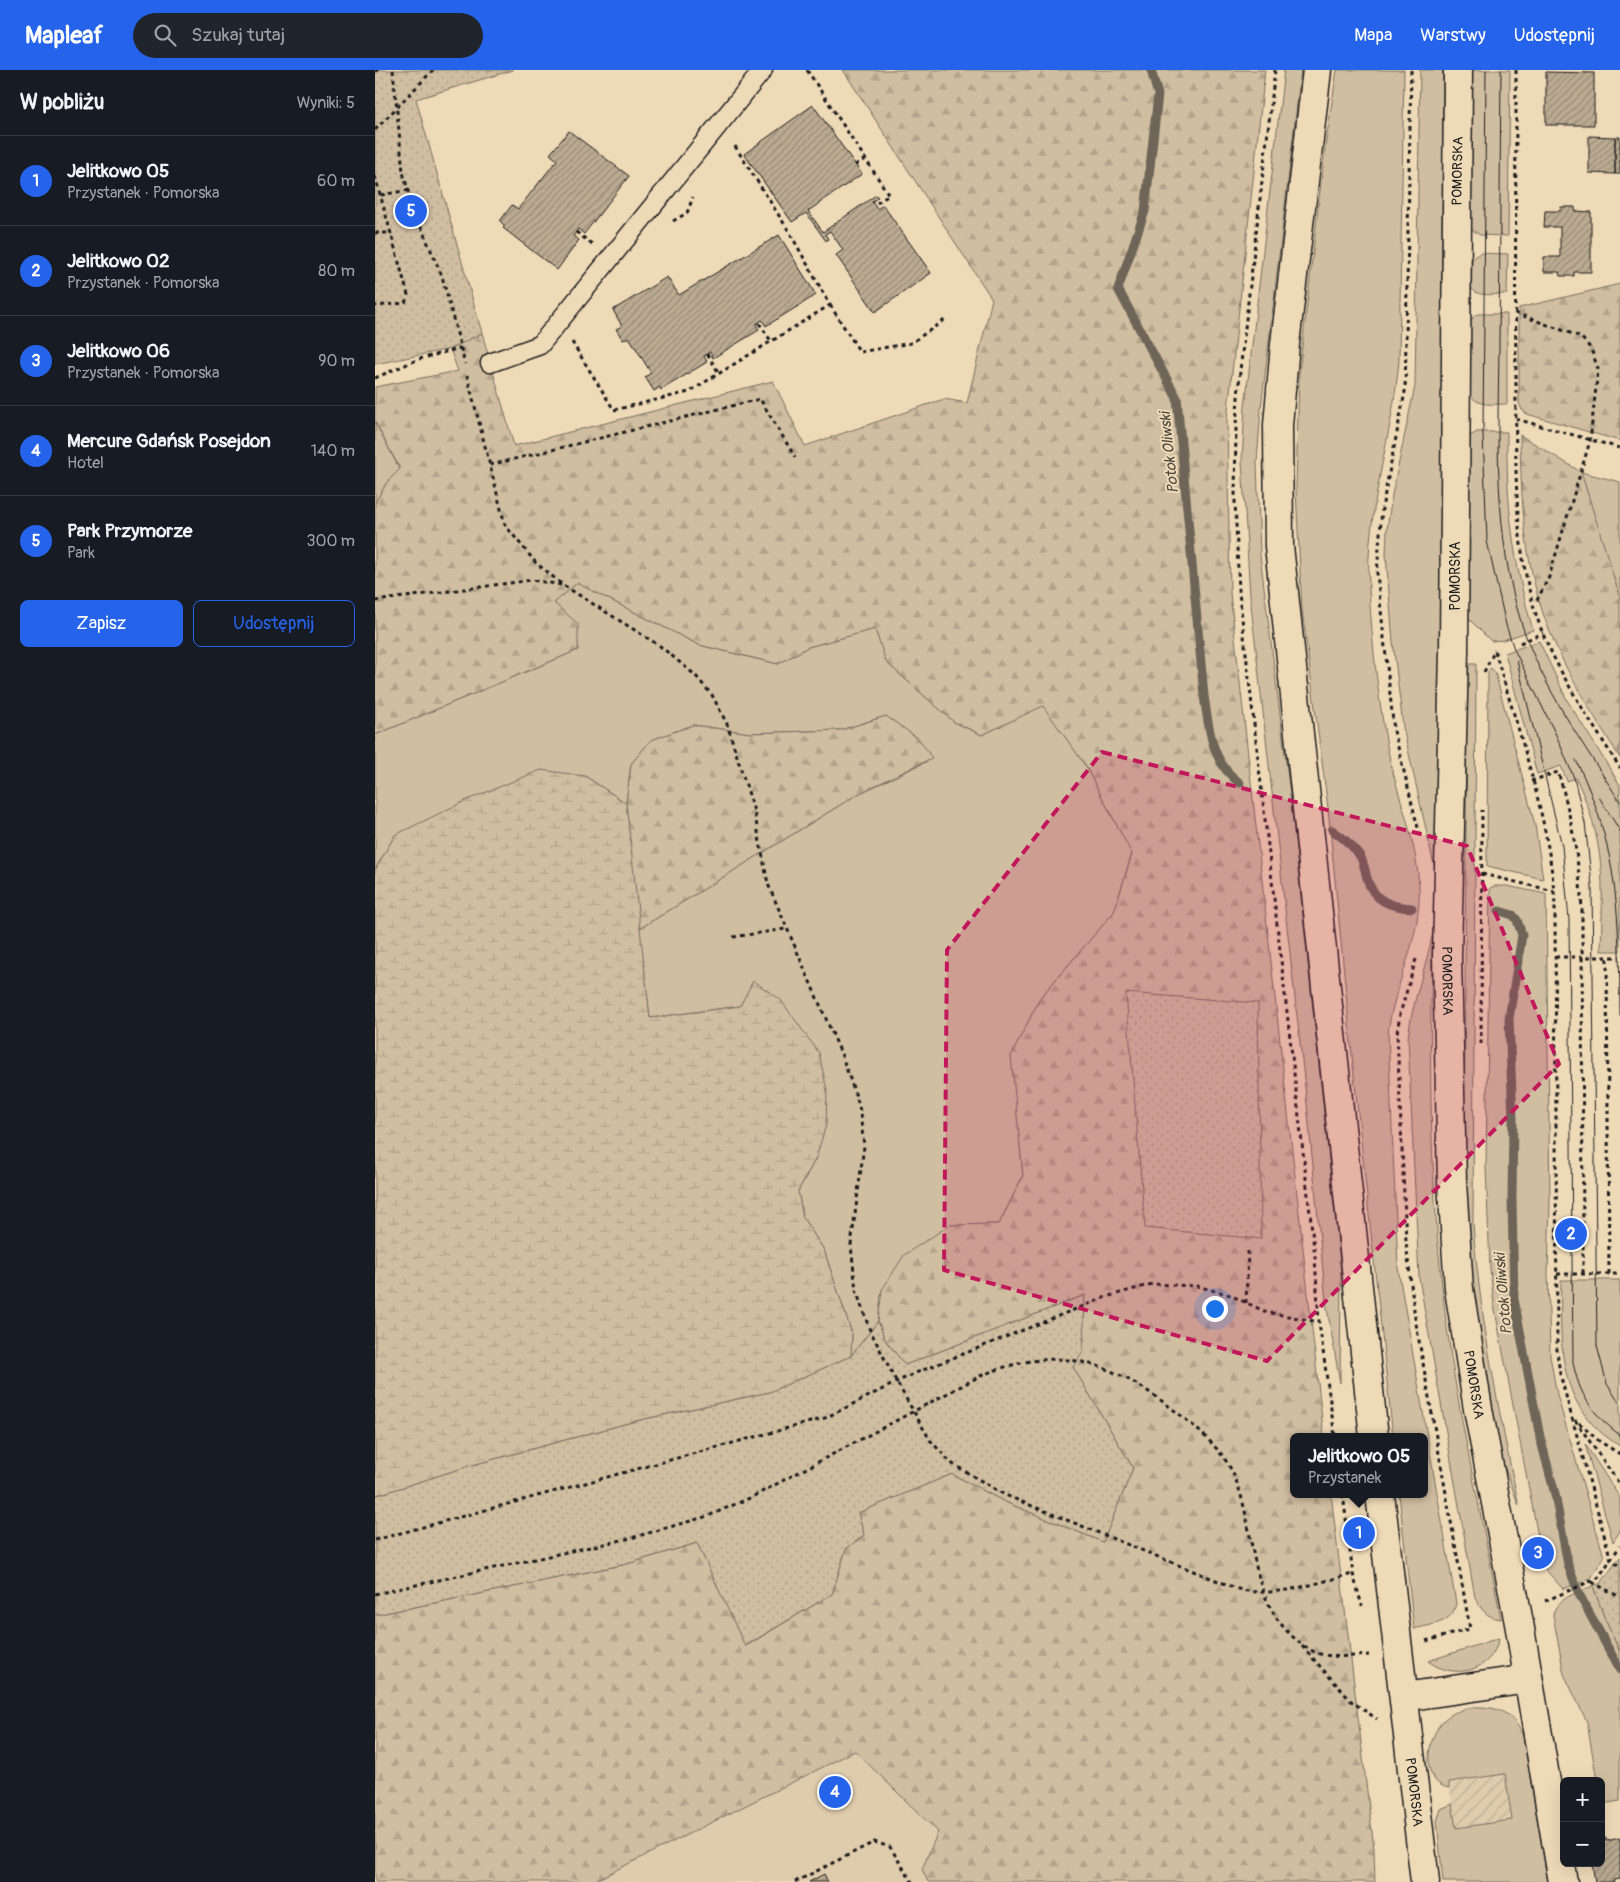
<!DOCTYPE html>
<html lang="pl">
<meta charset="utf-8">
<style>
body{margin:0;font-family:Pangolin,sans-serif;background:#20242c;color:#f1f3f6}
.controls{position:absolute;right:15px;bottom:15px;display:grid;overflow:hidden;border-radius:8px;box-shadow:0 5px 20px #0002}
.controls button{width:45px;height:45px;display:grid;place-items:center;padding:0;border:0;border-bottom:1px solid #363941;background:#171b24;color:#f1f3f6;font:25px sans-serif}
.you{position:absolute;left:839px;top:1238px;width:18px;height:18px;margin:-12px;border:4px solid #fff;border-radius:50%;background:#1a73e8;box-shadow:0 0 0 8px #1a73e833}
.badge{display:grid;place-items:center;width:32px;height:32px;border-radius:50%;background:#2563eb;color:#fff;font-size:16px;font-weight:700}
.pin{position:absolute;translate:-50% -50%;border:2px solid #fff;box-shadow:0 1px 5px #0006}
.popup{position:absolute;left:915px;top:1363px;width:138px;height:65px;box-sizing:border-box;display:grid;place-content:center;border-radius:8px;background:#171b24;filter:drop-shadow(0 1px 4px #0005);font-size:16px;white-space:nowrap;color:#9ea1a6}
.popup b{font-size:19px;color:#f1f3f6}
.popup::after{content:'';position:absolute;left:50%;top:100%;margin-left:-10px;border:10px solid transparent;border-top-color:#171b24}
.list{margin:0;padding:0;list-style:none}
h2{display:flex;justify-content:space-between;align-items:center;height:65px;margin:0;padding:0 20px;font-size:21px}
h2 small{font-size:16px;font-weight:400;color:#9ea1a6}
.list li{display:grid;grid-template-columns:32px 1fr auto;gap:15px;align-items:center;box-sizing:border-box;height:90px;padding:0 20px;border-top:1px solid #363941}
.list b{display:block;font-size:19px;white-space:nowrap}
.list p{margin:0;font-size:16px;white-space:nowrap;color:#9ea1a6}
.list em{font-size:16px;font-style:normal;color:#9ea1a6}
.actions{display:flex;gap:10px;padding:15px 20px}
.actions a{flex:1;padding:11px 0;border:1px solid #2563eb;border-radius:8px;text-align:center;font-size:18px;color:#2563eb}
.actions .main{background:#2563eb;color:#fff}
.icon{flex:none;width:28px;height:28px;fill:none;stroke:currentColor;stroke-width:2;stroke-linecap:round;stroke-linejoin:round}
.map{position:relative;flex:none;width:1245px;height:1812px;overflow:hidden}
header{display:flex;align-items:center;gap:30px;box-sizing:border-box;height:70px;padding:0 25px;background:#2563eb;color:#fff}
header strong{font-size:24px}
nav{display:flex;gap:28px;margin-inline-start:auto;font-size:18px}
.search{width:350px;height:45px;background:#20242c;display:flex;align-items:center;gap:12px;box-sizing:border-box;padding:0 18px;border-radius:28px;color:#9ea1a6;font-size:19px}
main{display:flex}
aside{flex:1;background:#171b24}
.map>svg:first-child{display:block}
.built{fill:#dfccad}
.industrial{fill:url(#industrial-furrows)}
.grass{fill:#d0bea1;stroke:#766d5e}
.forest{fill:url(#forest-firs);stroke:#766d5e}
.wetland{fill:url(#wetland-marsh);stroke:#766d5e}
.park{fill:url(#park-dots);stroke:#766d5e}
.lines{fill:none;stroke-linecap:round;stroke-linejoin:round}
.stream{stroke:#6e6558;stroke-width:9}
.building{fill:url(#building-hatch);stroke:#1c1c1c}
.lane-casing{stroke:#1c1c1c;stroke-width:21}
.secondary-casing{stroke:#1c1c1c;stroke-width:31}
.path{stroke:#1c1c1c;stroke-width:3;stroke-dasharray:4 4;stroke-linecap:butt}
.lane{stroke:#efdab8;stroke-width:18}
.secondary{stroke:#efdab8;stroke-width:28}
.tram{stroke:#1c1c1c;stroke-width:1}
.marked{fill:#c2185b;fill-opacity:0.2;stroke:#c2185b;stroke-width:4;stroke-dasharray:10 6;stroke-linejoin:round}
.labels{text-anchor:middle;stroke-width:4;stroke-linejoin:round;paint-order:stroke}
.street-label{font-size:14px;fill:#1c1c1c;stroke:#efdab8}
.water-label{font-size:15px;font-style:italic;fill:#4c473f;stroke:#efdab8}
</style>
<header>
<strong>Mapleaf</strong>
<div class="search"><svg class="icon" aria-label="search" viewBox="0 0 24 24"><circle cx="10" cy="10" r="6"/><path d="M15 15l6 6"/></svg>Szukaj tutaj</div>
<nav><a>Mapa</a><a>Warstwy</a><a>Udostępnij</a></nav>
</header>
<main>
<aside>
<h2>W pobliżu<small>Wyniki: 5</small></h2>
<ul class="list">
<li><span class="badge">1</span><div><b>Jelitkowo 05</b><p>Przystanek · Pomorska</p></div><em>60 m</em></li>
<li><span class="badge">2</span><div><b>Jelitkowo 02</b><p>Przystanek · Pomorska</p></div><em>80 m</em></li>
<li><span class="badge">3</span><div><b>Jelitkowo 06</b><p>Przystanek · Pomorska</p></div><em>90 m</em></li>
<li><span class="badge">4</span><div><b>Mercure Gdańsk Posejdon</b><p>Hotel</p></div><em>140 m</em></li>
<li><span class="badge">5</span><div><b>Park Przymorze</b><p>Park</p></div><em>300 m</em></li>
</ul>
<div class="actions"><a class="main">Zapisz</a><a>Udostępnij</a></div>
</aside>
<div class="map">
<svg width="1245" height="1812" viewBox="0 0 1245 1812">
<defs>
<pattern id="industrial-furrows" width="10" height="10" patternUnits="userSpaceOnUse" patternTransform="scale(1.25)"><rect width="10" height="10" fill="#dfccad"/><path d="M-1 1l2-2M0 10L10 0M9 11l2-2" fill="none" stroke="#bfaf94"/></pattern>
<pattern id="forest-firs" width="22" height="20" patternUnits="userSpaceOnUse" patternTransform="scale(1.25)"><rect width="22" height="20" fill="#d0bea1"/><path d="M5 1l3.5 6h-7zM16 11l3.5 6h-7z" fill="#b2a38a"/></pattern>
<pattern id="wetland-marsh" width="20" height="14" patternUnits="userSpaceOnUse" patternTransform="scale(1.25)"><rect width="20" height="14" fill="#d0bea1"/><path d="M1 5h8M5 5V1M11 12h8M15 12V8" fill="none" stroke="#b2a38a"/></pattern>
<pattern id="park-dots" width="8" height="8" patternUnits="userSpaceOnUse" patternTransform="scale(1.25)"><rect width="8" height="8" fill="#d0bea1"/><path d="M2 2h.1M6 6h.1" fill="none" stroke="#b2a38a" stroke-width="1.8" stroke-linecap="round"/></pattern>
<pattern id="building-hatch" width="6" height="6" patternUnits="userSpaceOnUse" patternTransform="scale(1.25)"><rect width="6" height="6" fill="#bbab92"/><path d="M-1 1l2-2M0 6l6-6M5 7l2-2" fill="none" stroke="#978a76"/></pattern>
</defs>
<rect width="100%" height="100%" fill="#efdab8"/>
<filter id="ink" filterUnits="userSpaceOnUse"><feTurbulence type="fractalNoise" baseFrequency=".02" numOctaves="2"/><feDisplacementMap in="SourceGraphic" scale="10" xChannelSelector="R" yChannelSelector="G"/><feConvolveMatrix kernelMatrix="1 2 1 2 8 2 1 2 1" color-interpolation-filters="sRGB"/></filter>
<g filter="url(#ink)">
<!-- built -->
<path class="built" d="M480,1681L613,1812H217Z"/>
<!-- industrial -->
<path class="industrial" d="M1130,1704L1137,1751L1080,1759L1074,1712Z"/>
<!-- grass -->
<path class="grass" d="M909,0H926L886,338L882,392L885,485L915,724L966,1203L965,1313L951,1232L933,1044L875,526L867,391L870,336Z
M962,0H1029L1024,290C1018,367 990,440 994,518C997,574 1004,640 1016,695C1026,735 1042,774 1044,816C1047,870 1019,912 1013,963L1023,1198L1081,1533C1078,1554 1057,1554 1039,1559L1024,1424H1049V1367H1018L979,1006L953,738L927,539L921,420L924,303L950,77Z
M1045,0H1068L1065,588L1061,804L1028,657L1018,572L1011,485L1012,459L1017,425L1040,316Z
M1096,0H1135L1133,166L1105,165L1096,159L1095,154Z
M1105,183L1133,184L1132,224C1121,224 1101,228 1096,217L1097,189Z
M1104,244H1132V334C1118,334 1104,337 1095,325V252L1100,245Z
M0,352L25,400L12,412L0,433Z
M1102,362H1132C1131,432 1138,493 1158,560L1128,570L1116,571L1091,546L1093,367Z
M1206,402L1245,412V527L1241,518Z
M202,513L324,575L403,594L433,577L500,559L512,593L579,652L607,665L668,635L710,695L757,783L739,842L665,928L637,986L648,1106L624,1154L575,1155L507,1220L503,1251L476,1286L477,1264L449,1180L428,1148L423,1121L441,1088L378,912L365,936L275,948L264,859L483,724L557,689L511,646L466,660L375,663L318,655L276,670L256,694L251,733L210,706L20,765L0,800V665L203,580L202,554L179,533Z
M1164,571L1192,630L1245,715V881H1226C1228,811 1231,773 1201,708L1192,711L1186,696L1162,704L1130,583Z
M1092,594H1101L1098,1154C1105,1249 1124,1343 1144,1436L1121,1374L1094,1206L1089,1095Z
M1116,598L1120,602L1160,755L1168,809L1112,796L1113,602Z
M1119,816H1132L1171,824L1175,1132L1173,1203L1175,1286L1182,1325L1229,1487L1216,1508L1188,1519L1169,1498L1119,1235L1115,1198L1111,1097L1115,818Z
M1058,862C1053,991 1055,1123 1071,1251C1084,1351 1108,1450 1126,1549C1111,1547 1106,1540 1100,1527L1044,1208L1033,968C1037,932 1051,898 1058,862Z
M1186,1210H1245V1376C1181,1338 1185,1275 1186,1210Z
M1210,1374L1245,1428V1461L1238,1472Z
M1218,1516L1230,1549L1245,1582V1731L1226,1734V1711H1222L1212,1652L1189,1604L1178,1545C1180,1529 1205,1521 1218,1516Z
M1124,1568C1117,1603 1078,1610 1053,1591Z
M1097,1637C1122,1636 1138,1642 1148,1666L1173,1812H1068L1062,1751L1066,1739L1077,1734L1081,1758L1137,1750L1130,1704L1074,1712V1718C1044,1713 1052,1666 1069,1650C1077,1642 1087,1640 1097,1637Z"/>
<!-- forest -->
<path class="forest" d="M468,0H890L852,349L855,523L949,1367H919V1424H956L999,1779L1000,1812H553L547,1799L563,1762L480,1681L217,1812H0V1545L252,1494L322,1473L371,1576L457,1524L471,1479L489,1465L483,1443L577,1404L630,1432L728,1472L758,1398L698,1297L710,1225L530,1295L510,1270L503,1251L507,1220L529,1185L575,1155L624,1154L648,1106L636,986L665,928L739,842L757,784L710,695L668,636L607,665L579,652L511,592L500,559L433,577L403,594L324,575L202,513L179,533L203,554V580L0,665V433L12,412L25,399L0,352V317L83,301L75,279L107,263L139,376L398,311L430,376L569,329L592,333L617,229Z
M1245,214V371L1152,344L1147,340L1144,333V238Z
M1145,365L1206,402L1245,527V688C1220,647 1193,607 1175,562C1149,499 1146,432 1145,365Z
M511,646L544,669L557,688L483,724L264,859L251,733L256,694L276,670L318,655L375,663L466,660Z"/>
<!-- wetland -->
<path class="wetland" d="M166,700L210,706L251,733L275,948L365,936L378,911L405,929L444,983L452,1021L451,1055L441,1088L423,1121L428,1148L449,1180L477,1264L476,1286L395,1322L261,1351L94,1396L0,1426V800L20,765L92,730Z"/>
<!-- park -->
<path class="park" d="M0,0H138L41,29L107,263L75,279L0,294Z
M751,923L883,933L886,1169L770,1158Z
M710,1225L708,1282L698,1297L758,1398L728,1472L630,1432L577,1404L483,1443L489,1465L471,1479L457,1524L370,1576L322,1473L252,1494L0,1545V1426L94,1396L261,1351L395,1322L476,1286L503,1251L510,1270L530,1295Z
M1245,1487V1582L1230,1549L1218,1516L1226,1513Z"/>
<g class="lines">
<!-- stream -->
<path class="stream" d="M776,0L783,25L770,141L743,219L802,328L829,626C834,658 836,693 865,713
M957,760C967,767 978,775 985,786C989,793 990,801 992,808C998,831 1016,837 1037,838
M1124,841L1138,845L1142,850L1147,865L1134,949L1138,1049L1137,1129L1139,1229L1165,1367L1180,1424L1193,1495L1204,1524L1245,1600"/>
</g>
<!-- building -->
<path class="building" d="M1171,2L1219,3V55H1171Z
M438,35L487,104L433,141L448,162L501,125L503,127L497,132L502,139L508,135L556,203L500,242L461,185L468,180L455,161L450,164L453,169L451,171L431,143L417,152L369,84Z
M194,61L254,106L209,164L203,159L198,166L204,170L182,200L128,158L130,156L125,151L137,135L143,139L182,90L175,84Z
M1214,66L1240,67V104L1214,103Z
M1240,67H1245V104H1240Z
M1186,137H1200V141L1216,142V202H1199V206H1185L1184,202H1169V187H1185V157H1169L1170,141H1185Z
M404,165L441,225L391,256L387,250L381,254L384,260L338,288L335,282L329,286L332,292L286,320L285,317L279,321L270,307L276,303L254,267L248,270L241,259L247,256L238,240L292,207L304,225Z
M1231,1768V1771L1245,1768V1809L1238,1810L1239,1812H1220L1217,1793H1226V1769Z
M449,1804L453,1812H434Z"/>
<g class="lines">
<!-- lane casing -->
<g class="lane-casing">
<path id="lane" d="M115,293L165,275L388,0"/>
</g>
<!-- secondary casing -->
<g class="secondary-casing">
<g id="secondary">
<path d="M942,0L910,274L903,355L904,476L999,1367"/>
<path id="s1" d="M1083,0L1079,581L1072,887L1077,1113L1084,1219L1103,1339L1144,1553L1188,1812"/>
<path id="s2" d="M1005,1424L1050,1812"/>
<path d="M1029,1627L1153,1609"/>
</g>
</g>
<!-- path -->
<path class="path" d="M18,0L28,102L37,136L67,206L90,294
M432,0L514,125L499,135
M900,0L865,301L861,355L860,431L864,522L940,1187L944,1252L960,1367
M1036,0L1030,322L1007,438L1002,503L1019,661L1044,762
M1141,0C1141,102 1140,204 1141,306C1141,392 1136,483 1168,564C1188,611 1218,655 1245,698
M0,1L4,0
M0,60L58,0
M480,95L490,89
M0,106L33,225L30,233L0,236
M6,125L34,120
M298,151L312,143L318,127
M201,162L217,174
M0,163H17
M455,235L485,282L536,273L571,249
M1140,243L1206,267L1216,279L1223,299L1215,371L1174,507L1160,534
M384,253L396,271
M197,272L239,340L314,322L455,235L415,163L358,73
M332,284L344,303
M92,305L130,455L161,493L188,515L285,576L320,605L337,625L352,654L379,741L393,814L467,986L484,1035L489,1076L476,1175L481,1220L494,1258L521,1311L555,1370L576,1393L630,1425L863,1519C900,1529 942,1512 978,1504
M0,308L44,289L86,278
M1141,349L1245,378
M115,395L385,329L420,387
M0,531L157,510L187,515
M1145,573L1168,563
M1120,581C1144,664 1175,749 1180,836L1182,1282L1185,1304L1236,1490L1245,1496
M1109,602L1120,580
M1156,711L1183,702C1197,748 1204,792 1207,839L1208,1204
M1107,804L1179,821
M358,867L411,859
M1180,887H1245
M1232,888L1234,1204
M1041,889L1025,944L1022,963L1031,1172L1040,1248L1095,1559L1051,1571
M1106,974L1107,740
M1182,1204H1245
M871,1233L873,1181
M1200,1350L1245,1415
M1204,1353L1224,1371L1245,1384
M968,1424L978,1504L987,1536
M0,1470L450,1348L538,1304L731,1227L777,1214L822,1216L855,1225L891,1242L944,1252
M1217,1512L1245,1527
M0,1524L256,1468L333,1446L377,1427L605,1306C687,1272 738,1292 804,1344C825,1361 850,1382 860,1408C881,1460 873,1522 914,1563C923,1572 933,1580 945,1584C961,1588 978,1586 994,1585
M1170,1531L1223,1508L1245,1476
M927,1576L976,1631L1002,1649
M420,1812L499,1772L515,1777L537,1812"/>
<!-- lane -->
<use href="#lane" class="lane"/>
<!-- secondary -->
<use href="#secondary" class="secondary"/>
<!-- tram -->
<path class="tram" d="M1111,0L1108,365L1112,471L1131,555L1139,579L1182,667L1199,708L1210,753L1217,815L1222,1276L1232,1314L1245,1334
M1126,0C1125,92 1125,183 1124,275C1123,370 1118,464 1147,555C1168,619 1210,676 1245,732
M1142,591L1187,776L1194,849L1198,1292C1204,1325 1218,1345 1245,1365
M1201,690C1245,780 1244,847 1245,946
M1224,727L1245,761"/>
</g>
</g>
<!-- marked area -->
<path class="marked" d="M727,682L1092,776L1184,994L892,1291L569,1200L572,880Z"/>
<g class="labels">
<!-- street labels -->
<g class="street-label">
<text transform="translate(1082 101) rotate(-89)" y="5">POMORSKA</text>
<text transform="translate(1080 506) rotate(-90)" y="5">POMORSKA</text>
<text dy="5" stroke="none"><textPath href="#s1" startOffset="911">POMORSKA</textPath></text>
<text dy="5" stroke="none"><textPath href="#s1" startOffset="1316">POMORSKA</textPath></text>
<text dy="5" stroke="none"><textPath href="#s2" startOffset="300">POMORSKA</textPath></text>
</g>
<!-- water labels -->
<g class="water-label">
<text transform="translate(794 383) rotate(-96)" y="5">Potok Oliwski</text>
<text transform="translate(1128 1224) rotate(-95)" y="5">Potok Oliwski</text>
</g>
</g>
</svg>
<div class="controls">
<button>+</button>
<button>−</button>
</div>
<div class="you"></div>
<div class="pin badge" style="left:984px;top:1463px">1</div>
<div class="popup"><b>Jelitkowo 05</b>Przystanek</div>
<div class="pin badge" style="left:1196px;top:1164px">2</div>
<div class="pin badge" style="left:1163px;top:1483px">3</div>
<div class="pin badge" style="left:460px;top:1722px">4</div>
<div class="pin badge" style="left:36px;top:141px">5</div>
</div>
</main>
